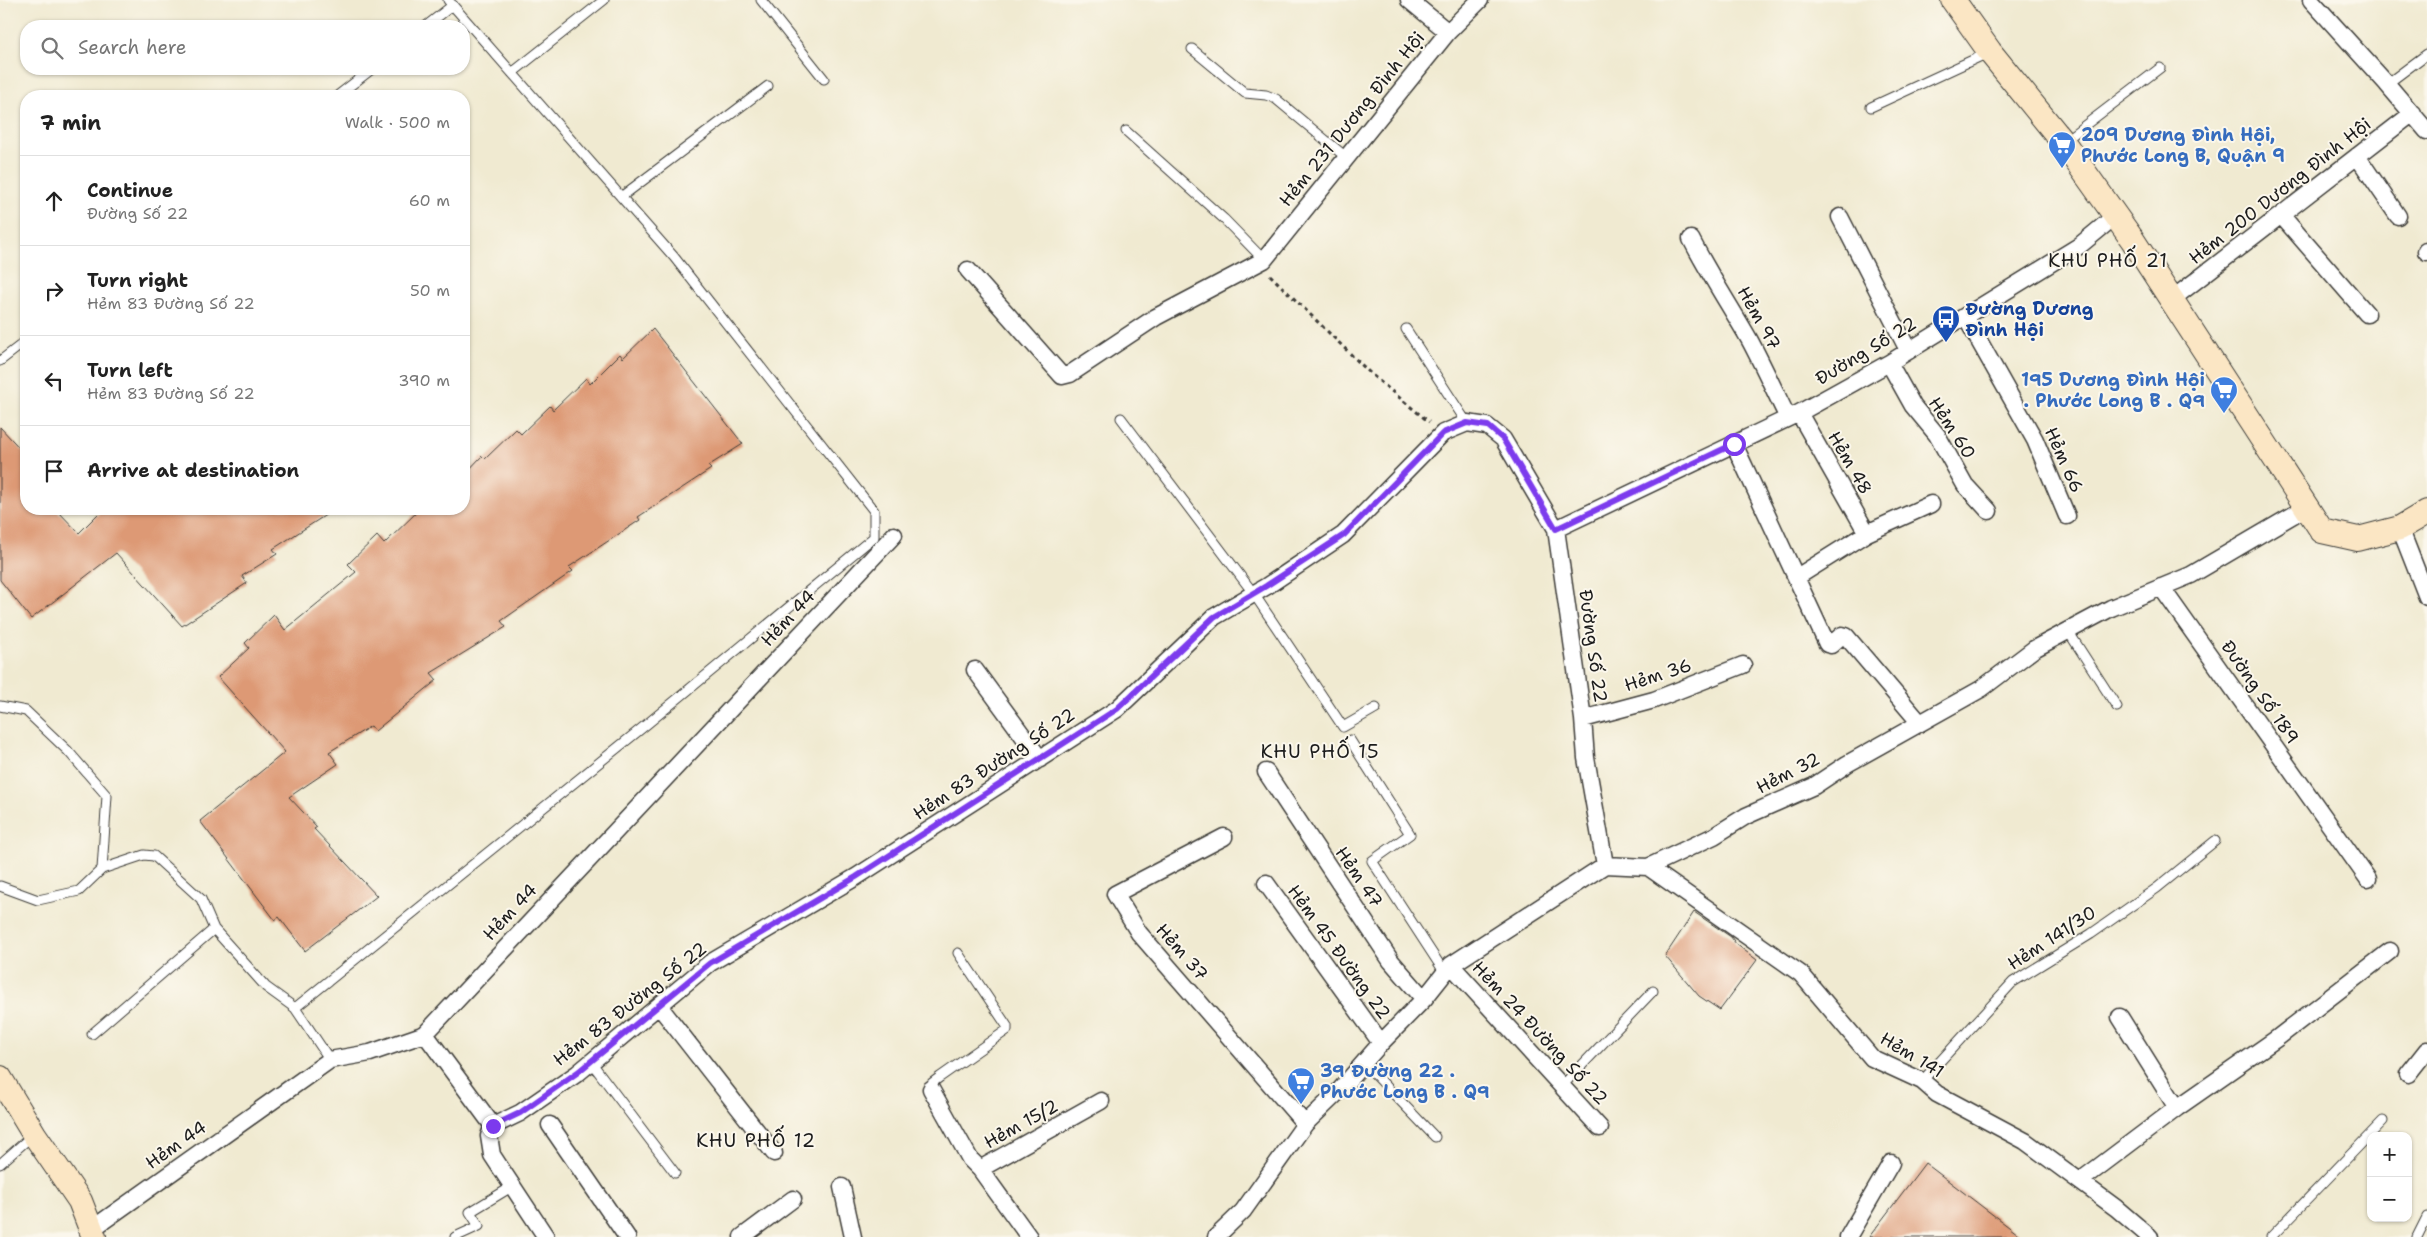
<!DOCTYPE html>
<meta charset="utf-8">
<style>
body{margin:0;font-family:"Shantell Sans",sans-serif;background:#f6f6f6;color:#222}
.controls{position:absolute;right:15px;bottom:15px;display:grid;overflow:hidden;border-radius:10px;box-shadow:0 1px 4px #0004}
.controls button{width:45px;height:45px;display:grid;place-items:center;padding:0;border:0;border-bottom:1px solid #e0e0e0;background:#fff;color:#222;font:25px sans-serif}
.stop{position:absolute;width:15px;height:15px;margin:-11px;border:4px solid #7c3aed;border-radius:50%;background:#fff}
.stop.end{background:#7c3aed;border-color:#fff;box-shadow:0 1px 5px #0008}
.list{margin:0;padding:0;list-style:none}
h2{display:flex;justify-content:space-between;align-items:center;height:65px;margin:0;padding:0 20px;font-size:21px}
h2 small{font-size:16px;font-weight:400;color:#767676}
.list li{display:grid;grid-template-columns:32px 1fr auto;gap:15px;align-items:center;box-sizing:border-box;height:90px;padding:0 20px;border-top:1px solid #e0e0e0}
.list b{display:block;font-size:19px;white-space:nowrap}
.list p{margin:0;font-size:16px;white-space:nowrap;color:#767676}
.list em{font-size:16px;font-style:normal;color:#767676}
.icon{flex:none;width:28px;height:28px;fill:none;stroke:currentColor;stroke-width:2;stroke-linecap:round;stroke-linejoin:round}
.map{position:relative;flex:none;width:2427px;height:1237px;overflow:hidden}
.search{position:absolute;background:#fff;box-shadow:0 1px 4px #0004;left:20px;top:20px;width:450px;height:55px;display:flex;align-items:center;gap:12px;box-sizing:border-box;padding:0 18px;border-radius:20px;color:#767676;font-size:19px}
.panel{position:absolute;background:#fff;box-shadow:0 1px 4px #0004;left:20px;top:90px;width:450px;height:425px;border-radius:20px}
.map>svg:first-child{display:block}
.building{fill:#dd9975}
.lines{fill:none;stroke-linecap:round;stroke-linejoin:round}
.lane-casing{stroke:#3c3b37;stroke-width:11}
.street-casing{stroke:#3c3b37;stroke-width:19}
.secondary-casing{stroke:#3c3b37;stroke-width:26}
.path{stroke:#3c3b37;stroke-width:3;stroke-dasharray:4 4;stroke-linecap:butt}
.lane{stroke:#fff;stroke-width:9}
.street{stroke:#fff;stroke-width:16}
.secondary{stroke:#fbe6c4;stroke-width:24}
.route{stroke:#7c3aed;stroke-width:6}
.labels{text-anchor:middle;stroke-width:4;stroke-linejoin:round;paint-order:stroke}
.street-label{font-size:18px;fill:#1c1c1c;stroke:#fbf7ec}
.shop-label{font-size:18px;font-weight:bold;fill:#366cbe;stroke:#fbf7ec;text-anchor:start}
.transit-label{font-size:18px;font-weight:bold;fill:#164399;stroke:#fbf7ec;text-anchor:start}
.neighbourhood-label{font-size:19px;letter-spacing:1px;fill:#1c1c1c;stroke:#fbf7ec}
</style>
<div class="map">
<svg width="2427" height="1237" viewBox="0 0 2427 1237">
<rect width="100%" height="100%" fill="#fbf7ec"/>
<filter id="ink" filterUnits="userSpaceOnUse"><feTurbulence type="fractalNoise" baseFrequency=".02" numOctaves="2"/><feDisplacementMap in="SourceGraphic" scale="10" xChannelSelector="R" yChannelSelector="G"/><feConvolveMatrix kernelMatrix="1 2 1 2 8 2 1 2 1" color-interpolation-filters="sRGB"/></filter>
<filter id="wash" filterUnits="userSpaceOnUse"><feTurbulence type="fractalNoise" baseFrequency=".0096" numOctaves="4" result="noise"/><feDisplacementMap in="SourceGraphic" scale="20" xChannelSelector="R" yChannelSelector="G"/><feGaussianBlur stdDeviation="1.12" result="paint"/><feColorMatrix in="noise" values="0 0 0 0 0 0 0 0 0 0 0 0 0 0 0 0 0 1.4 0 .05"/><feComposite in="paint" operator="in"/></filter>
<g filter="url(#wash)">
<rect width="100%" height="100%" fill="#f0ead1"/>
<g id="blocks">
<!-- building -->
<path class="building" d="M653,329L743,444L708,466L711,469L638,517L640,520L569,567L573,571L501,621L506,627L431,673L437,680L375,731L371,726L329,752L338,764L289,797L317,827L314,829L377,896L305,951L279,917L275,920L200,821L285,752L218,677L249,648L245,643L274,615L285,630L356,572L348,564L377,536L384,544L420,509H464V475L482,456L485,459L516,429L521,434L550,406L553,410L586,378L590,384L620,354L623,358Z
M0,427L26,455V509H56L79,533L103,509H335L273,549L277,554L242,576L247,583L182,626L116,553L31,619L0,580Z
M1694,912L1731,937L1736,944L1757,960L1720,1010L1699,996L1665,956Z
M1925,1163L2022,1237H1869Z"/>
</g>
</g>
<g filter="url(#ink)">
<use href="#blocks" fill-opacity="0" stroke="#3c3b37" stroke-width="1"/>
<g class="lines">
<!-- lane casing -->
<g class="lane-casing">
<path id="lane" d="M761,0L824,79
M426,26L453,5
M1192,49L1245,93L1266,95L1276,99L1347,158
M512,73L604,0
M2387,84L2427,54
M337,96L372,69
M1871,107L1990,52
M1126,131L1224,219L1264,260
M2063,142L2160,68
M621,197L768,86
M1406,329L1467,423
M0,361L26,341
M1121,418L1254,594L1343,727L1376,708
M2068,631L2117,707
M0,706L26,711L68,751L107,796L102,869
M1350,740L1410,834L1372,861L1445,973
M0,886L38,900L79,891L102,869L144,855L154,856L201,899L214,929L266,987L295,1008L330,1060
M295,1008L647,724L874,537V511L674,257L448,0
M92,1034L214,929
M591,1062L675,1173
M1364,1063L1435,1137
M1922,1081L2013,982L2091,934L2157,888L2215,841
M1562,1086L1653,991
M931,1089L932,1083L940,1077L1007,1030V1026L958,953
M0,1164L34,1134
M455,1237L479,1226L470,1212L513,1186
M2271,1237L2383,1121
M2417,1237L2427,1217"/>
</g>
<!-- street casing -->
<g class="street-casing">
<path id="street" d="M1409,0L1448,32
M2311,0L2387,84L2427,131
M2357,156L2398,216
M2281,215L2367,314
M1840,217L1908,350
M1691,239C1709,274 1730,306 1749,339C1763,365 1775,392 1788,418
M2426,251L2427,252
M968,270L1062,376L1070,374L1156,317L1264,260L1448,32L1480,0
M2171,300L2413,113
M1965,316L2035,440L2067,516
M1889,363L1913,406L1937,435L1965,485L1989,511
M1799,413L1867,533
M1734,444L1827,644L1831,645L1842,635L1846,636L1920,723
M2400,528L2427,597
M1797,577L1867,533L1931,504
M2161,587L2368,879
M975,670L1040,759
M1583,719L1654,700L1743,665
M1266,772L1391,961L1424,999
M1224,837L1115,894L1139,933L1305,1124
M1605,865L1586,758L1583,719L1556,529L1799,413L1889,363L2079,246L2114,217
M1605,865L1648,867L1714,836L1746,816L1814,786L1847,764L1981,689L2034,649L2111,608L2191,575L2305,508
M1648,867L1801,974L1872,1058L1922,1081L1937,1094L2025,1141L2116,1208L2150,1237
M1266,883L1381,1043
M1451,965L1600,1128
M659,1006L774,1153
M2120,1017L2177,1108
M425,1034L493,1126L520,1113L578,1073L710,963L856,877L1117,709L1214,617L1267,586L1343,535L1443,433L1467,423L1487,426L1503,439L1556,529
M2408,1074L2427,1050
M931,1089L970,1159L980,1169
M550,1125L627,1237
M493,1126L489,1136L492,1155L546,1237
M2080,1181L2177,1108L2276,1039L2390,951
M842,1187L853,1237
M92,1229L330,1060L370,1053L425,1034L894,535
M742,1237L793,1199
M1029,1237L980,1169L1101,1101
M1216,1237L1243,1211L1305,1124L1339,1091L1381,1043L1424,999L1451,965L1605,865
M1848,1237L1891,1163"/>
</g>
<!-- secondary casing -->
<g class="secondary-casing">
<path id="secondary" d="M1953,0L1990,52L2063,142L2132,239L2322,531L2358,539L2400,528L2427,512
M0,1078L34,1134L80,1201L94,1237"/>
</g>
<!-- path -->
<path class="path" d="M1270,275L1372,375L1429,422"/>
<!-- lane -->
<use href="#lane" class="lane"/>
<!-- street -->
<use href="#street" class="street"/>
<!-- secondary -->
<use href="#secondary" class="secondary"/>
</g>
</g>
<g class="lines" filter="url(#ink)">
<!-- route -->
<path class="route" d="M493,1126L520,1113L578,1072L710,963L856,877L1117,709L1214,617L1266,586L1344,535L1443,433L1467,423L1488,426L1503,439L1556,529L1734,444"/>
</g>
<!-- icons -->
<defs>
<g id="supermarket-pin" transform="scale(1.4375)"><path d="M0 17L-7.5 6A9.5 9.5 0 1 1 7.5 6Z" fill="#3f7fe0" stroke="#fbf7ec"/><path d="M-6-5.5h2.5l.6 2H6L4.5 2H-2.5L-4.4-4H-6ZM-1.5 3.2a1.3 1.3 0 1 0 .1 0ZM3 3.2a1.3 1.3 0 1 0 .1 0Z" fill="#fff"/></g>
<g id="bus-pin" transform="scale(1.4375)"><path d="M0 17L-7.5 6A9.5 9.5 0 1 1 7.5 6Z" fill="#1a4fb4" stroke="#fbf7ec"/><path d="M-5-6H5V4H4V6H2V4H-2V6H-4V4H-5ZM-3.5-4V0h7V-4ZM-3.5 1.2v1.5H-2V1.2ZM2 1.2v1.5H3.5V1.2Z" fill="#fff"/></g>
</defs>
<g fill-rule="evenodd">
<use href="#supermarket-pin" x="2062" y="145"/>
<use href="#bus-pin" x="1946" y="319"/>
<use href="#supermarket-pin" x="2224" y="390"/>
<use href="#supermarket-pin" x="1301" y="1081"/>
</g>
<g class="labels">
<!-- street labels -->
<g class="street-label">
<text transform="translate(1352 119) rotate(-51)" y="6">Hẻm 231 Dương Đình Hội</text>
<text transform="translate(2280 191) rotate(-38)" y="6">Hẻm 200 Dương Đình Hội</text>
<text transform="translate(1759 318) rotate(61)" y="6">Hẻm 97</text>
<text transform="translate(1866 351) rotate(-31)" y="6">Đường Số 22</text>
<text transform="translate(1952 428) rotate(57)" y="6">Hẻm 60</text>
<text transform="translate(2064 460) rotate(66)" y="6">Hẻm 66</text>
<text transform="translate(1850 463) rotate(60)" y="6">Hẻm 48</text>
<text transform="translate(788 618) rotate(-47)" y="6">Hẻm 44</text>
<text transform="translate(1593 646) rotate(82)" y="6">Đường Số 22</text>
<text transform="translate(1658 675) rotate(-18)" y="6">Hẻm 36</text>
<text transform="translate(2260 692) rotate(55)" y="6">Đường Số 189</text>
<text transform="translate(994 764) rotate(-33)" y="6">Hẻm 83 Đường Số 22</text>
<text transform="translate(1788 773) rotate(-27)" y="6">Hẻm 32</text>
<text transform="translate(1359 877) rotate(56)" y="6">Hẻm 47</text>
<text transform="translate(510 912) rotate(-47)" y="6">Hẻm 44</text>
<text transform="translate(2052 938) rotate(-33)" y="6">Hẻm 141/30</text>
<text transform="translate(1182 952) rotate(49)" y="6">Hẻm 37</text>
<text transform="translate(1339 952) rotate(54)" y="6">Hẻm 45 Đường 22</text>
<text transform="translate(630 1004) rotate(-38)" y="6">Hẻm 83 Đường Số 22</text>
<text transform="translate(1540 1033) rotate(47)" y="6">Hẻm 24 Đường Số 22</text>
<text transform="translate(1912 1055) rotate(31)" y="6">Hẻm 141</text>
<text transform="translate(1021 1124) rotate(-29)" y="6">Hẻm 15/2</text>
<text transform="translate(176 1145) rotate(-35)" y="6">Hẻm 44</text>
</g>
<!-- shop labels -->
<g class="shop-label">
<text x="2081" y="141">209 Dương Đình Hội,<tspan x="2081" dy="21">Phước Long B, Quận 9</tspan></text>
<text x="2205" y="386" text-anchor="end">195 Dương Đình Hội<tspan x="2205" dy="21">. Phước Long B . Q9</tspan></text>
<text x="1320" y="1077">39 Đường 22 .<tspan x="1320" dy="21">Phước Long B . Q9</tspan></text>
</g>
<!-- transit labels -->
<g class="transit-label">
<text x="1965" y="315">Đường Dương<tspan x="1965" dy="21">Đình Hội</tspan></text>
</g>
<!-- neighbourhood labels -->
<g class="neighbourhood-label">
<text x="2108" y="267">KHU PHỐ 21</text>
<text x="1320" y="758">KHU PHỐ 15</text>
<text x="756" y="1147">KHU PHỐ 12</text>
</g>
</g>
</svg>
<div class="controls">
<button>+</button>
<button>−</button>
</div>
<div class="stop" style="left:1734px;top:444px"></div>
<div class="stop end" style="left:493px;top:1126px"></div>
<div class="search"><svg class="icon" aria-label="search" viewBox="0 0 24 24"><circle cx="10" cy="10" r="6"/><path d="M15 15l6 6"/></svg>Search here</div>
<section class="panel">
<h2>7 min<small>Walk · 500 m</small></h2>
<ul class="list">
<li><svg class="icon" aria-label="ahead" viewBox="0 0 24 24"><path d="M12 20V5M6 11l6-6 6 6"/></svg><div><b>Continue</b><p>Đường Số 22</p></div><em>60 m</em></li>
<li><svg class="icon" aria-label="right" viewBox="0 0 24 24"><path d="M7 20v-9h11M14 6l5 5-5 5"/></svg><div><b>Turn right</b><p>Hẻm 83 Đường Số 22</p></div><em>50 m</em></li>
<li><svg class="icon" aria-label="left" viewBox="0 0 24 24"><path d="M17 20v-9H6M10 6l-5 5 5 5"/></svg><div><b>Turn left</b><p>Hẻm 83 Đường Số 22</p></div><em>390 m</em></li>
<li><svg class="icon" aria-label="arrive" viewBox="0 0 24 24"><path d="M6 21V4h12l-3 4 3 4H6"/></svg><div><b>Arrive at destination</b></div></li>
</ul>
</section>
</div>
